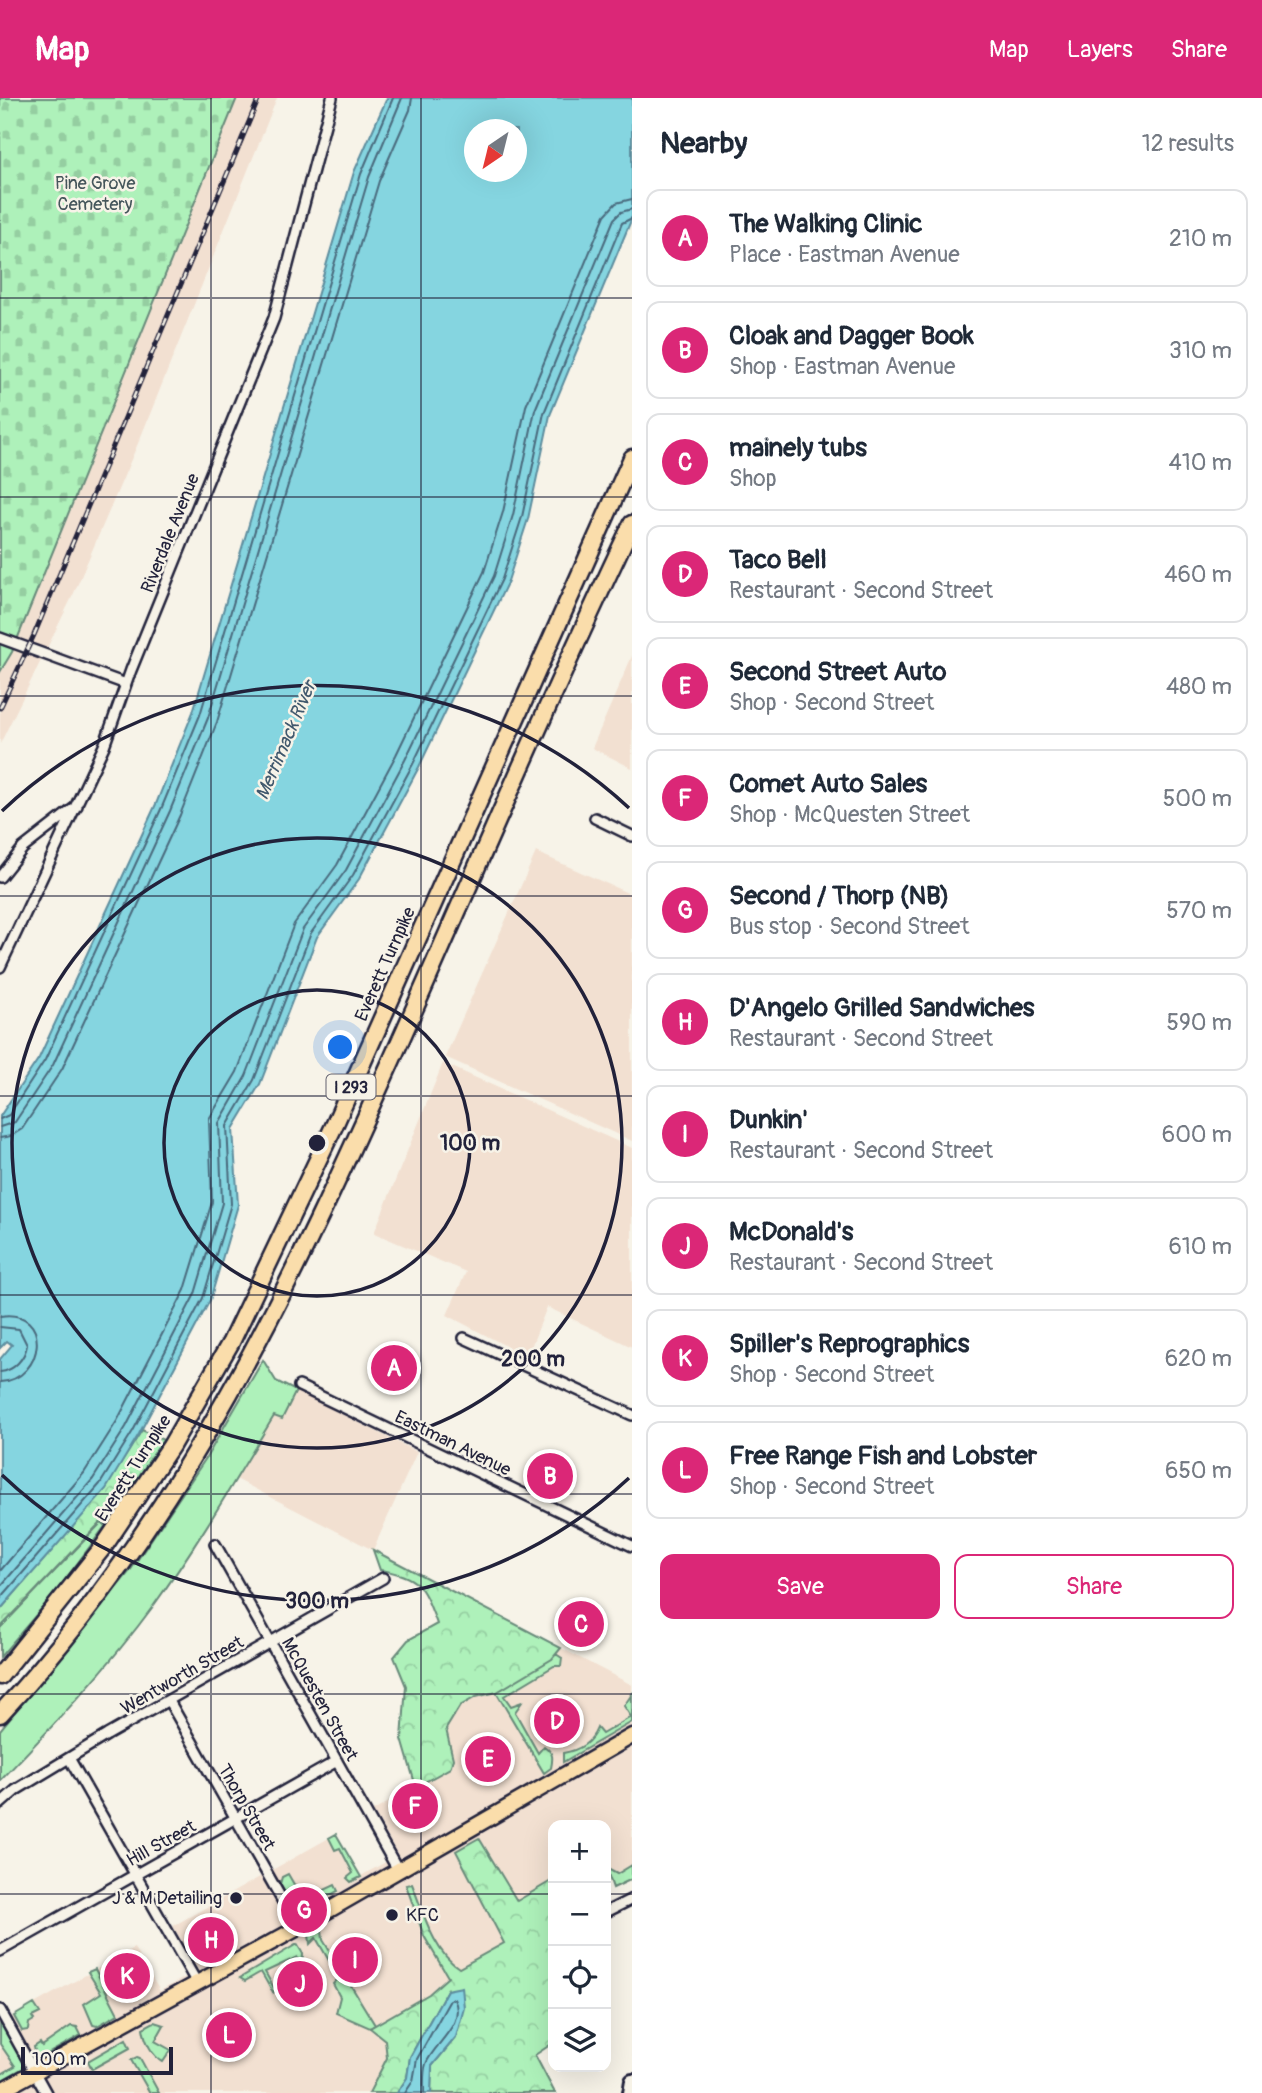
<!DOCTYPE html>
<meta charset="utf-8">
<style>
body{margin:0;font-family:Pangolin,sans-serif;background:#f6f6f7;color:#1f2937}
.controls{position:absolute;right:21px;bottom:21px;display:grid;overflow:hidden;border-radius:14px;box-shadow:0 7px 28px #0002}
.controls button{width:63px;height:63px;display:grid;place-items:center;padding:0;border:0;border-bottom:2px solid #e0e1e3;background:#fff;color:#1f2937;font:35px sans-serif}
.compass{position:absolute;left:464px;top:21px;width:63px;height:63px;border-radius:50%;background:#fff;box-shadow:0 7px 28px #0002;rotate:215deg}
.scale{position:absolute;left:21px;bottom:18px;width:152px;box-sizing:border-box;padding-left:7px;border:4px solid #22223b;border-top:0;font-size:19px;line-height:24px;white-space:nowrap;color:#22223b;-webkit-text-stroke:5px #f7f3e8;paint-order:stroke}
.you{position:absolute;left:341px;top:950px;width:24px;height:24px;margin:-18px;border:5px solid #fff;border-radius:50%;background:#1a73e8;box-shadow:0 0 0 10px #1a73e833}
.badge{display:grid;place-items:center;width:46px;height:46px;border-radius:50%;background:#db2777;color:#fff;font-size:23px;font-weight:700}
.pin{position:absolute;translate:-50% -50%;border:4px solid #fff;box-shadow:0 2px 7px #0006}
.list{margin:0;padding:0;list-style:none}
h2{display:flex;justify-content:space-between;align-items:center;height:91px;margin:0;padding:0 28px;font-size:30px}
h2 small{font-size:23px;font-weight:400;color:#747a83}
.list li{display:grid;grid-template-columns:46px 1fr auto;gap:21px;align-items:center;box-sizing:border-box;height:98px;margin:0 14px 14px;padding:0 14px;border:2px solid #e0e1e3;border-radius:14px}
.list b{display:block;font-size:26px;white-space:nowrap}
.list p{margin:0;font-size:23px;white-space:nowrap;color:#747a83}
.list em{font-size:23px;font-style:normal;color:#747a83}
.actions{display:flex;gap:14px;padding:21px 28px}
.actions a{flex:1;padding:16px 0;border:2px solid #db2777;border-radius:14px;text-align:center;font-size:24px;color:#db2777}
.actions .main{background:#db2777;color:#fff}
.icon{flex:none;width:38px;height:38px;fill:none;stroke:currentColor;stroke-width:2;stroke-linecap:round;stroke-linejoin:round}
.map{position:relative;flex:none;width:632px;height:1995px;overflow:hidden}
header{display:flex;align-items:center;gap:42px;box-sizing:border-box;height:98px;padding:0 35px;background:#db2777;color:#fff}
header strong{font-size:33px}
nav{display:flex;gap:38px;margin-inline-start:auto;font-size:24px}
main{display:flex}
aside{flex:1;background:#fff}
.map>svg:first-child{display:block}
.built{fill:#f2e0d1}
.grass{fill:#aef1ba;stroke:#688a7a;stroke-width:2}
.forest{fill:url(#forest-crowns);stroke:#688a7a;stroke-width:2}
.cemetery{fill:url(#cemetery-stones);stroke:#688a7a;stroke-width:2}
.water{fill:#85d5e0;stroke:#5d8d9e;stroke-width:2;fill-rule:evenodd}
.lines{fill:none;stroke-linecap:round;stroke-linejoin:round}
.shore{stroke:#4a6a7d;stroke-width:2}
.minor-casing{stroke:#22223b;stroke-width:14}
.secondary-casing{stroke:#22223b;stroke-width:18}
.primary-casing{stroke:#22223b;stroke-width:19}
.motorway-casing{stroke:#22223b;stroke-width:21}
.minor{stroke:#f7f3e8;stroke-width:9}
.secondary{stroke:#f7f3e8;stroke-width:12}
.primary{stroke:#faddab;stroke-width:14}
.motorway{stroke:#faddab;stroke-width:16}
.rail-casing{stroke:#22223b;stroke-width:5}
.rail{stroke:#f7f3e8;stroke-width:2.5;stroke-dasharray:8;stroke-linecap:butt}
.grid{fill:none;stroke:#22223b;stroke-width:2;stroke-opacity:0.55}
.ring{fill:none;stroke:#22223b;stroke-width:3.5}
.poi-dot{fill:#22223b;stroke:#f7f3e8;stroke-width:2.5}
.labels{text-anchor:middle;stroke-width:5;stroke-linejoin:round;paint-order:stroke}
.shield{fill:#f7f3e8;stroke:#62616f;stroke-width:2}
.shield-label{font-size:16px;font-weight:bold;fill:#22223b}
.park-label{font-size:18px;fill:#45565b;stroke:#f7f3e8}
.street-label{font-size:18px;fill:#22223b;stroke:#f7f3e8}
.poi-label{font-size:18px;fill:#22223b;stroke:#f7f3e8;text-anchor:end}
.water-label{font-size:19px;font-style:italic;fill:#40586d;stroke:#f7f3e8}
.centre{fill:#22223b;stroke:#f7f3e8;stroke-width:3.5}
.ring-label{font-size:21px;text-anchor:middle;font-weight:bold;fill:#22223b;stroke:#f7f3e8;stroke-width:5;stroke-linejoin:round;paint-order:stroke}
</style>
<header>
<strong>Map</strong>
<nav><a>Map</a><a>Layers</a><a>Share</a></nav>
</header>
<main>
<div class="map">
<svg width="632" height="1995" viewBox="0 0 632 1995">
<defs>
<pattern id="forest-crowns" width="20" height="18" patternUnits="userSpaceOnUse" patternTransform="scale(1.75)"><rect width="20" height="18" fill="#aef1ba"/><path d="M2 6a3 3 0 1 1 6 0M12 15a3 3 0 1 1 6 0" fill="none" stroke="#95cea1"/></pattern>
<pattern id="cemetery-stones" width="16" height="16" patternUnits="userSpaceOnUse" patternTransform="scale(1.75)"><rect width="16" height="16" fill="#aef1ba"/><path d="M2 7V4a2 2 0 0 1 4 0v3zM10 15v-3a2 2 0 0 1 4 0v3z" fill="#95cea1"/></pattern>
</defs>
<rect width="100%" height="100%" fill="#f7f3e8"/>
<filter id="ink" filterUnits="userSpaceOnUse"><feTurbulence type="fractalNoise" baseFrequency=".0143" numOctaves="2"/><feDisplacementMap in="SourceGraphic" scale="14" xChannelSelector="R" yChannelSelector="G"/><feConvolveMatrix kernelMatrix="1 2 1 2 8 2 1 2 1" color-interpolation-filters="sRGB"/></filter>
<g filter="url(#ink)">
<!-- built -->
<path class="built" d="M237,0H277L142,336L74,495L0,646V574L12,554Z
M632,558V670L592,650Z
M536,754L632,797V1043L445,959Z
M443,965L632,1050V1249L547,1209L527,1259L447,1217L466,1174L374,1135Z
M296,1293L417,1354L373,1452L236,1381L274,1317L282,1320Z
M561,1550L632,1587V1781L613,1790L606,1775V1727H553V1782L516,1803L480,1741L456,1753L504,1845L459,1870L429,1896L370,1929L385,1942L387,1960L369,1995H0V1922L2,1924L134,1850L160,1893L198,1872L173,1828L336,1736L361,1778L398,1757L373,1713L450,1670L453,1661L446,1631L460,1608L476,1599L497,1594L552,1561Z"/>
<!-- grass -->
<path class="grass" d="M263,1262L276,1283L296,1293L282,1321L274,1318C235,1382 198,1446 154,1507C108,1570 54,1627 0,1683V1632L130,1473L206,1360Z
M101,1425L106,1427L55,1495L0,1559V1530Z
M556,1556L562,1560L561,1568H554L504,1598L511,1608L522,1604L515,1614L538,1655L544,1648C554,1655 553,1660 551,1670L544,1675L496,1594Z
M632,1596V1624L563,1664V1655C580,1652 591,1645 597,1630L602,1636L631,1619L624,1608Z
M336,1736L361,1779L351,1784L347,1780L353,1775L340,1750L335,1752L329,1740Z
M632,1767V1781L613,1790L606,1770L617,1776Z
M288,1776L303,1802L335,1787L338,1793L296,1815L280,1786L282,1779Z
M313,1832L315,1835L322,1832L323,1842L375,1927L370,1930L336,1915L340,1899L333,1886L339,1880L316,1840L310,1846L309,1836Z
M297,1846L303,1856L302,1867L297,1859L265,1874L274,1890L279,1892L273,1895L261,1874L245,1883L240,1880Z
M95,1871L118,1916L97,1928L93,1927L84,1906L101,1895L88,1874Z
M34,1906L40,1915L32,1919L34,1922L29,1925L28,1932L22,1933L14,1918Z
M0,1922L23,1963V1970L0,1983V1977L15,1968L0,1946Z
M154,1924L164,1927L155,1943L171,1952L163,1964C152,1958 145,1943 143,1930Z
M71,1928L77,1929L81,1937L42,1959L36,1958L34,1949L40,1945L42,1948Z
M126,1941L130,1950L92,1971L88,1963Z
M137,1959L140,1960L159,1995H150L131,1962Z"/>
<!-- forest -->
<path class="forest" d="M142,1332L163,1342L106,1427L100,1425L0,1530V1512L105,1391Z
M373,1452L561,1550L552,1561L497,1594L476,1599L460,1608L446,1631L453,1661L450,1670L416,1689L402,1641L406,1588L394,1559L408,1542L437,1526C423,1490 421,1478 380,1472Z
M479,1740L517,1803L553,1782V1945L535,1957L555,1995H431L432,1968L456,1939L447,1892L410,1959L407,1980L397,1995H369L387,1960L385,1942L370,1930L429,1896L448,1879L424,1838L406,1787L412,1786C423,1813 433,1854 459,1870L504,1845L456,1753Z"/>
<!-- cemetery -->
<path class="cemetery" d="M0,0H237L12,554L0,574Z"/>
<!-- water -->
<path class="water" d="M387,0H632V120L550,317L528,421L508,483L419,669L359,781L317,839L260,986L233,1031L238,1107L210,1202L139,1336L106,1391L0,1512V1261L12,1247L7,1243L0,1250V1018L39,960L156,706L193,614L354,74ZM474,32H516V74H474Z
M462,1889L464,1910L456,1939L432,1968L431,1995H397L407,1980L410,1959L447,1892Z"/>
<g class="lines">
<!-- shore -->
<path class="shore" d="M0,1021L9,1017L45,962L162,709L200,617L361,76L393,0
M0,1029L15,1024L53,967L170,713L208,620L369,79L402,0
M0,1040L11,1038L22,1031L62,971L180,717L217,624L379,83L410,12L412,0
M0,1218C53,1209 45,1282 0,1284
M0,1229L19,1231L27,1247C25,1260 14,1273 0,1274
M0,1473L84,1375L117,1323L185,1192L212,1104L209,1021L237,974L294,826L337,767L396,657L484,474L503,414L526,308L605,117L616,105L632,101
M0,1489L93,1381L126,1329L195,1196L222,1105L219,1025L246,978L303,831L346,772L405,662L494,478L513,417L535,312L614,121L621,114L632,111
M0,1501L100,1386L133,1333L203,1200L231,1106L227,1028L254,982L311,835L353,777L413,666L502,481L522,419L544,315L622,125L632,120
M405,1995L413,1983L417,1961L450,1902L454,1901C467,1926 433,1946 426,1966C423,1974 424,1987 424,1995"/>
<!-- minor casing -->
<g class="minor-casing">
<path id="minor" d="M0,540L126,586
M595,720L632,738
M0,779L23,750L77,708
M0,869L104,648L131,572L274,220L332,0
M464,1240L632,1317
M299,1288L632,1448
M215,1446L398,1772
M169,1603L298,1830
M69,1660L197,1885
M0,1706L16,1692L107,1637L383,1480
M606,1814L632,1801
M0,1853L337,1663
M0,1912L46,1995"/>
</g>
<!-- secondary casing -->
<g class="secondary-casing">
<path id="secondary" d="M630,1995L632,1983"/>
</g>
<!-- primary casing -->
<g class="primary-casing">
<path id="primary" d="M0,1993L296,1831L632,1638"/>
</g>
<!-- motorway casing -->
<g class="motorway-casing">
<path id="motorway" d="M0,1578L104,1448L171,1348L231,1244L334,1028L632,360
M0,1616C185,1417 292,1186 401,941C477,770 551,596 632,426"/>
</g>
<!-- minor -->
<use href="#minor" class="minor"/>
<!-- secondary -->
<use href="#secondary" class="secondary"/>
<!-- primary -->
<use href="#primary" class="primary"/>
<!-- motorway -->
<use href="#motorway" class="motorway"/>
<!-- rail casing -->
<g class="rail-casing">
<path id="rail" d="M0,610L34,537L259,0"/>
</g>
<!-- rail -->
<use href="#rail" class="rail"/>
</g>
</g>
<!-- grid -->
<path class="grid" d="M211,0V1995M421,0V1995M0,200H632M0,399H632M0,598H632M0,798H632M0,998H632M0,1197H632M0,1396H632M0,1596H632M0,1796H553M606,1796H632"/>
<!-- distance rings -->
<g class="ring">
<circle cx="317" cy="1045" r="153"/>
<circle cx="317" cy="1045" r="305"/>
<path d="M629 1380A458 458 0 0 1 2 1377M2 713A458 458 0 0 1 629 710"/>
</g>
<!-- markers -->
<g class="poi-dot">
<circle cx="236" cy="1800" r="7"/>
<circle cx="392" cy="1817" r="7"/>
</g>
<g class="labels">
<!-- shield labels -->
<rect class="shield" x="326.5" y="976.5" width="49" height="25" rx="5"/>
<g class="shield-label">
<text x="351" y="995">I 293</text>
</g>
<!-- park labels -->
<g class="park-label">
<text x="95" y="91">Pine Grove<tspan x="95" dy="21">Cemetery</tspan></text>
</g>
<!-- street labels -->
<g class="street-label">
<text transform="translate(170 435) rotate(-68)" y="6">Riverdale Avenue</text>
<text transform="translate(385 866) rotate(-66)" y="6">Everett Turnpike</text>
<text transform="translate(453 1345) rotate(26)" y="6">Eastman Avenue</text>
<text transform="translate(133 1370) rotate(-57)" y="6">Everett Turnpike</text>
<text transform="translate(182 1577) rotate(-30)" y="6">Wentworth Street</text>
<text transform="translate(320 1601) rotate(61)" y="6">McQuesten Street</text>
<text transform="translate(247 1709) rotate(60)" y="6">Thorp Street</text>
<text transform="translate(161 1745) rotate(-29)" y="6">Hill Street</text>
</g>
<!-- poi labels -->
<g class="poi-label">
<text x="222" y="1806">J &amp; M Detailing</text>
<text x="406" y="1823" text-anchor="start">KFC</text>
</g>
<!-- water labels -->
<g class="water-label">
<text transform="translate(285 642) rotate(-67)" y="7">Merrimack River</text>
</g>
</g>
<circle cx="317" cy="1045" r="10" class="centre"/>
<g class="ring-label">
<text x="470" y="1052">100 m</text>
<text x="533" y="1268">200 m</text>
<text x="317" y="1510">300 m</text>
</g>
</svg>
<div class="controls">
<button>+</button>
<button>−</button>
<button><svg class="icon" aria-label="locate" viewBox="0 0 24 24"><circle cx="12" cy="12" r="6"/><path d="M12 2v4M12 18v4M2 12h4M18 12h4"/></svg></button>
<button><svg class="icon" aria-label="layers" viewBox="0 0 24 24"><path d="M12 4l9 5-9 5-9-5zM3 14l9 5 9-5"/></svg></button>
</div>
<svg class="compass" viewBox="-18 -18 36 36"><path d="M0-13l5 13h-10z" fill="#e53935"/><path d="M0 13l5-13h-10z" fill="#747a83"/></svg>
<div class="scale">100 m</div>
<div class="you"></div>
<div class="pin badge" style="left:394px;top:1270px">A</div>
<div class="pin badge" style="left:550px;top:1378px">B</div>
<div class="pin badge" style="left:581px;top:1526px">C</div>
<div class="pin badge" style="left:557px;top:1623px">D</div>
<div class="pin badge" style="left:488px;top:1661px">E</div>
<div class="pin badge" style="left:415px;top:1708px">F</div>
<div class="pin badge" style="left:304px;top:1812px">G</div>
<div class="pin badge" style="left:211px;top:1842px">H</div>
<div class="pin badge" style="left:355px;top:1862px">I</div>
<div class="pin badge" style="left:300px;top:1886px">J</div>
<div class="pin badge" style="left:127px;top:1878px">K</div>
<div class="pin badge" style="left:229px;top:1937px">L</div>
</div>
<aside>
<h2>Nearby<small>12 results</small></h2>
<ul class="list">
<li><span class="badge">A</span><div><b>The Walking Clinic</b><p>Place · Eastman Avenue</p></div><em>210 m</em></li>
<li><span class="badge">B</span><div><b>Cloak and Dagger Book</b><p>Shop · Eastman Avenue</p></div><em>310 m</em></li>
<li><span class="badge">C</span><div><b>mainely tubs</b><p>Shop</p></div><em>410 m</em></li>
<li><span class="badge">D</span><div><b>Taco Bell</b><p>Restaurant · Second Street</p></div><em>460 m</em></li>
<li><span class="badge">E</span><div><b>Second Street Auto</b><p>Shop · Second Street</p></div><em>480 m</em></li>
<li><span class="badge">F</span><div><b>Comet Auto Sales</b><p>Shop · McQuesten Street</p></div><em>500 m</em></li>
<li><span class="badge">G</span><div><b>Second / Thorp (NB)</b><p>Bus stop · Second Street</p></div><em>570 m</em></li>
<li><span class="badge">H</span><div><b>D'Angelo Grilled Sandwiches</b><p>Restaurant · Second Street</p></div><em>590 m</em></li>
<li><span class="badge">I</span><div><b>Dunkin'</b><p>Restaurant · Second Street</p></div><em>600 m</em></li>
<li><span class="badge">J</span><div><b>McDonald's</b><p>Restaurant · Second Street</p></div><em>610 m</em></li>
<li><span class="badge">K</span><div><b>Spiller's Reprographics</b><p>Shop · Second Street</p></div><em>620 m</em></li>
<li><span class="badge">L</span><div><b>Free Range Fish and Lobster</b><p>Shop · Second Street</p></div><em>650 m</em></li>
</ul>
<div class="actions"><a class="main">Save</a><a>Share</a></div>
</aside>
</main>
